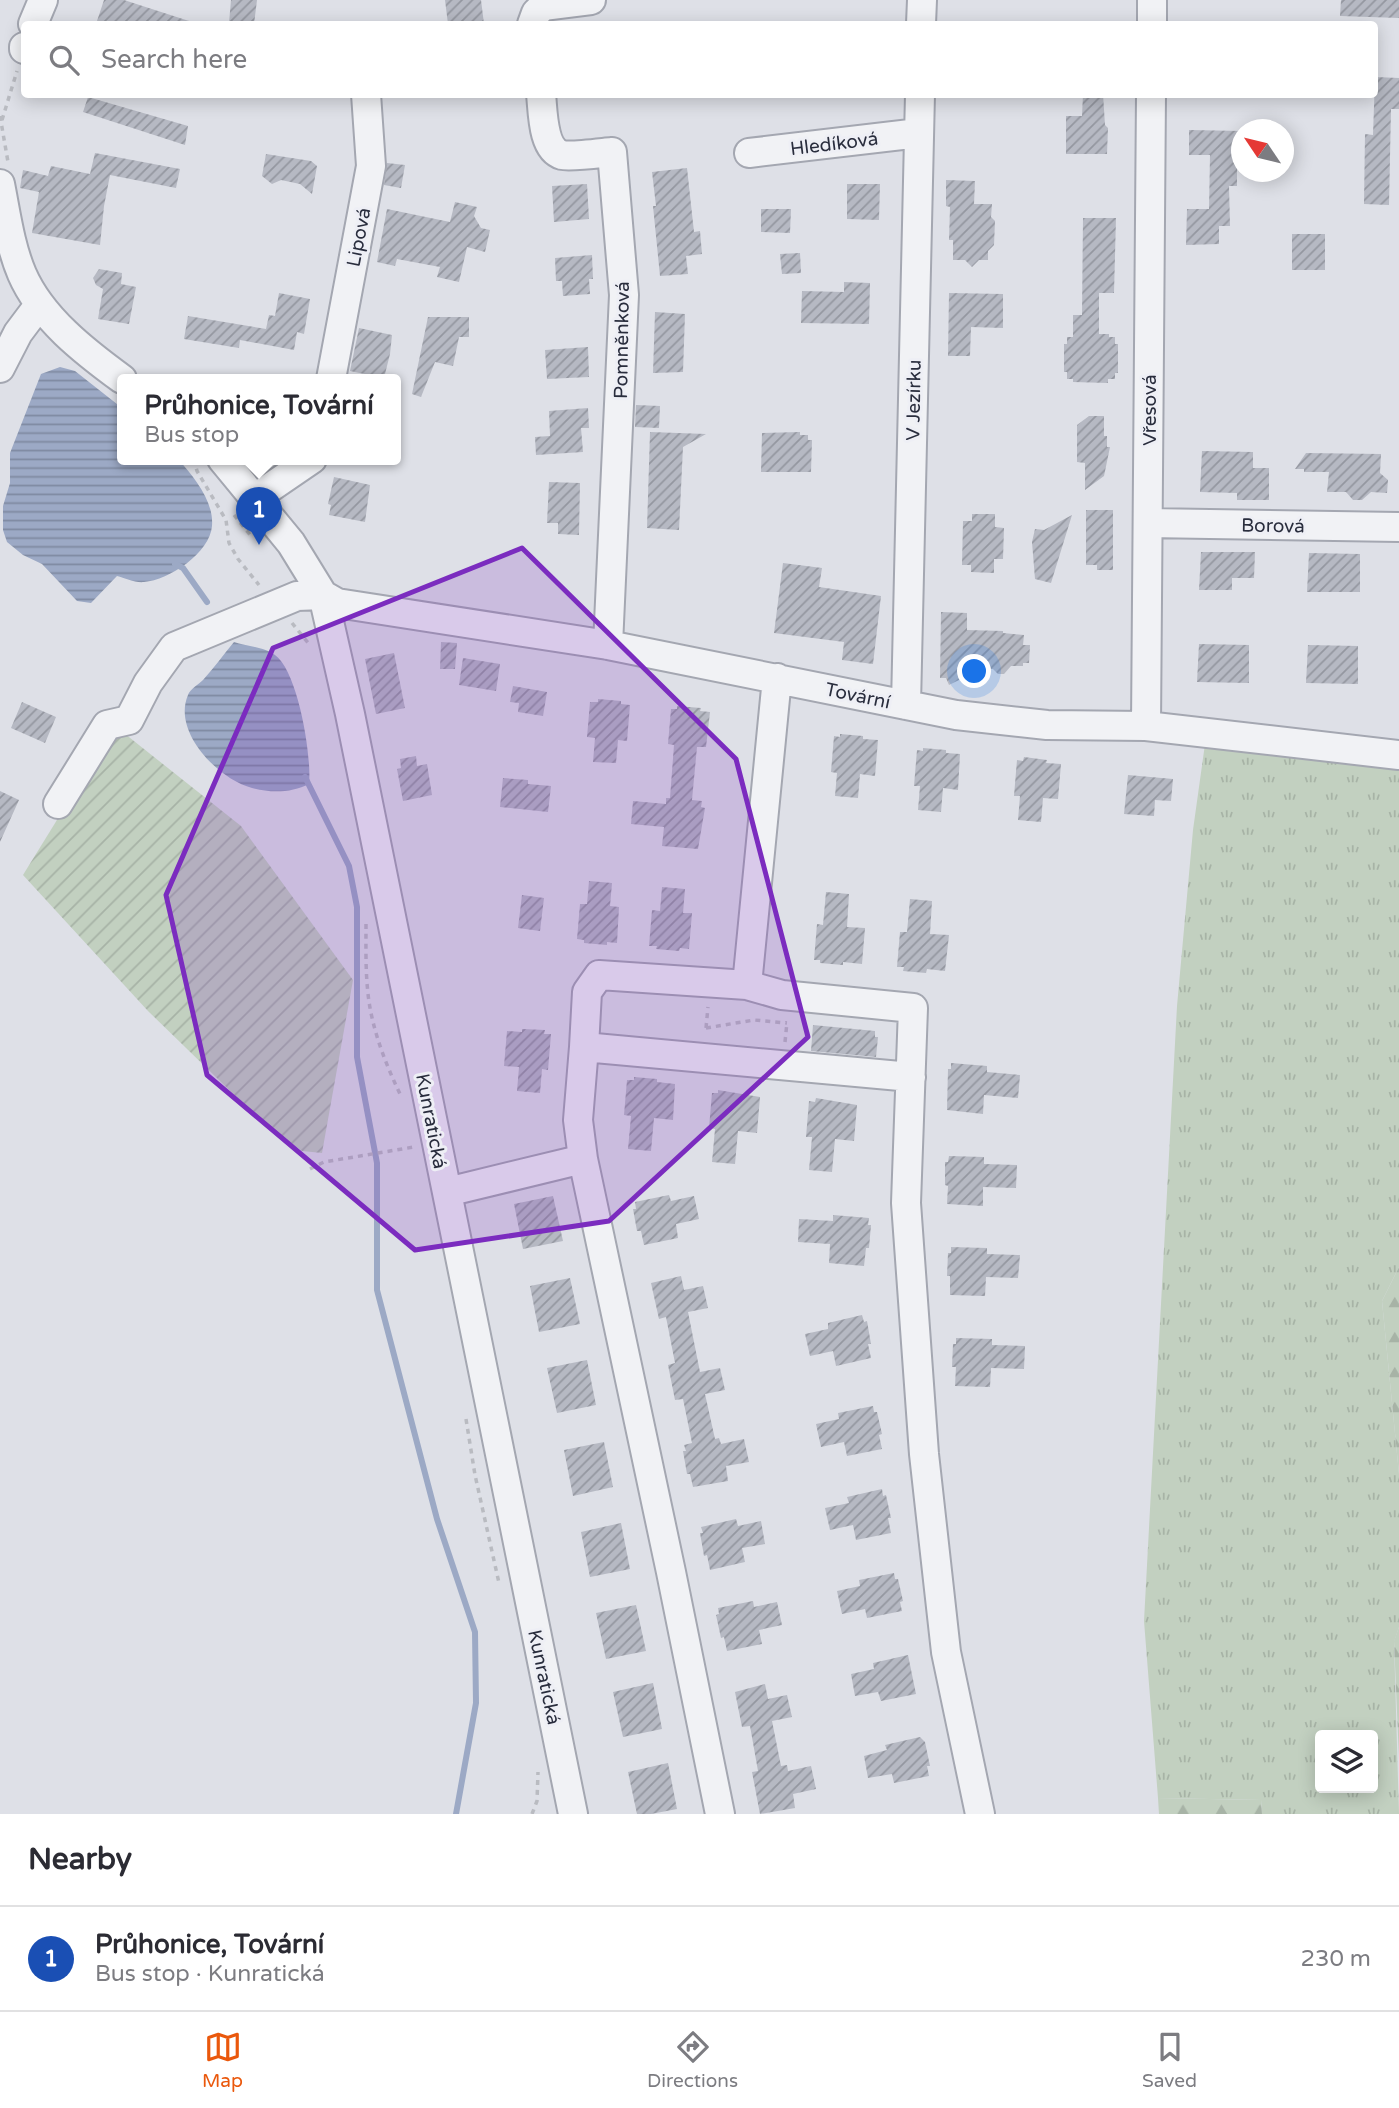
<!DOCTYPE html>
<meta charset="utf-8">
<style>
body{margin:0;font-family:"Varela Round",sans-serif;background:#f7f7f7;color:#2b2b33}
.controls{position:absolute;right:21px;bottom:21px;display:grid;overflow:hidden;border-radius:7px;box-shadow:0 4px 18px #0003}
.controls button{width:63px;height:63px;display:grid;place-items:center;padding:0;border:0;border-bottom:2px solid #e1e1e2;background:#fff;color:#2b2b33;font:35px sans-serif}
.compass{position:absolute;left:1231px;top:119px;width:63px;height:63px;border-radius:50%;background:#fff;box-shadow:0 4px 18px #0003;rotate:305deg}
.you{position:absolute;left:975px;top:672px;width:24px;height:24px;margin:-18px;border:5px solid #fff;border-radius:50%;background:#1a73e8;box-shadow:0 0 0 10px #1a73e833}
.badge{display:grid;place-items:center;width:46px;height:46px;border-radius:50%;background:#ea580c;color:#fff;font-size:23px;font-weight:700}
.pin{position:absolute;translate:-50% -58px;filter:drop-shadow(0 2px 4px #0008)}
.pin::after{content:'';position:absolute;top:37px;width:24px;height:21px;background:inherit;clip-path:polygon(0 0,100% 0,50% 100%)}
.popup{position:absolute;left:117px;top:374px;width:284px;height:91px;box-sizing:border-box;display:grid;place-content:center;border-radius:7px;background:#fff;filter:drop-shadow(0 2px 5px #0005);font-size:23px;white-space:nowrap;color:#7c7c81}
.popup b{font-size:26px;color:#2b2b33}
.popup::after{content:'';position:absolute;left:50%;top:100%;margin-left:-14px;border:14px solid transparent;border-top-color:#fff}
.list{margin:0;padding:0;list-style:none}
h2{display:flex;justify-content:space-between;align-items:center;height:91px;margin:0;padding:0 28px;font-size:30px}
h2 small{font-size:23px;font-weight:400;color:#7c7c81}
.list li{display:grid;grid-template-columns:46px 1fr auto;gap:21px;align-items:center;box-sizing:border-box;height:105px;padding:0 28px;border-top:2px solid #e1e1e2}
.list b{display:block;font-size:26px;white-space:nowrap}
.list p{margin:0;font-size:23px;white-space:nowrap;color:#7c7c81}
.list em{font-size:23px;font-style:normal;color:#7c7c81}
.icon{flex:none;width:38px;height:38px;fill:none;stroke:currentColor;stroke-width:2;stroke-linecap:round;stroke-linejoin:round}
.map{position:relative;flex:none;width:1399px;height:1814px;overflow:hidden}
.search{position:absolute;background:#fff;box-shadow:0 4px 18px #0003;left:21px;right:21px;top:21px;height:77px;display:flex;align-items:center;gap:18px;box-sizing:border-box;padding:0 24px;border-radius:7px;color:#7c7c81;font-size:26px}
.sheet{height:196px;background:#fff}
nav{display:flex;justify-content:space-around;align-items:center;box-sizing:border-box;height:98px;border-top:2px solid #e1e1e2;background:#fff;font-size:19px;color:#7c7c81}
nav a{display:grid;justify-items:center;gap:4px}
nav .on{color:#ea580c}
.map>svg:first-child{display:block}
.grass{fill:url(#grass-tufts);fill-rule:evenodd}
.forest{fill:url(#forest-firs)}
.garden{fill:url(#garden-furrows)}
.water{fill:url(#water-rules)}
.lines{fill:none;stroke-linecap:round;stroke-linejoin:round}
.stream{stroke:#9ca9c5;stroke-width:6}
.building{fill:url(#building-hatch)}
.minor-casing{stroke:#a4a7b1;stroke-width:32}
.path{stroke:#b9bbc1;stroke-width:3.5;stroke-dasharray:5 5;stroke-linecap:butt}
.minor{stroke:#f1f2f5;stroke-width:28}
.marked{fill:#7b2cbf;fill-opacity:0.2;stroke:#7b2cbf;stroke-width:5;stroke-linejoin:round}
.labels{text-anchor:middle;stroke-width:6;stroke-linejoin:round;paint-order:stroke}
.street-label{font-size:19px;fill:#292d3d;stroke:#eeeff5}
</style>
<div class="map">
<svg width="1399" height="1814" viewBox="0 0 1399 1814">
<defs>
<pattern id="grass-tufts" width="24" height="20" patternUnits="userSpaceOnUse" patternTransform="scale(1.75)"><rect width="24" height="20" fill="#c2d0c0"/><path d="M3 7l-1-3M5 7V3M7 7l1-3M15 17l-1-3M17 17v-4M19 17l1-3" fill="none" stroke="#a7b3a6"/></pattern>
<pattern id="forest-firs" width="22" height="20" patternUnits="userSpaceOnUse" patternTransform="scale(1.75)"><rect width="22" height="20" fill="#c2d0c0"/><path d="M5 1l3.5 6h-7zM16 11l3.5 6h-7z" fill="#a7b3a6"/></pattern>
<pattern id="garden-furrows" width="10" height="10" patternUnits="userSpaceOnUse" patternTransform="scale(1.75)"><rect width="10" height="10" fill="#c2d0c0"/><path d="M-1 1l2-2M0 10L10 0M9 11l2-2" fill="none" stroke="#a7b3a6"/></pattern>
<pattern id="water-rules" width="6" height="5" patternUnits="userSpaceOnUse" patternTransform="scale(1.75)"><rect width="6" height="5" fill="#9ca9c5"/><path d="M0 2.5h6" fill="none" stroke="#7f8aa1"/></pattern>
<pattern id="building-hatch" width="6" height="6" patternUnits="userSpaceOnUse" patternTransform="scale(1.75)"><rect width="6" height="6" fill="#b6b9c3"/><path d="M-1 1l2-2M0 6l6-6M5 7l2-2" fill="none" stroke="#9497a0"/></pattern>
</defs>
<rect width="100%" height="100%" fill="#dee0e7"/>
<!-- grass -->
<path class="grass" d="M1205,744L1399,766V1267L1382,1301L1399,1474V1627L1394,1642L1399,1814H1262L1261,1800L1158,1798L1144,1621L1177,1006L1193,830ZM1320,1735H1373V1788H1320Z"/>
<!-- forest -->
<path class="forest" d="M1399,1267V1474L1382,1301Z
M1399,1627V1759L1394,1641Z
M1158,1798L1261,1800L1262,1814H1159Z"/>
<!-- garden -->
<path class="garden" d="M115,726L241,826L353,980L322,1153L302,1151L260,1120L148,1011L23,875Z"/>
<!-- water -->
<path class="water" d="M60,367L75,371L122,408V459H178C194,477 214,501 212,526C210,553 169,580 144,582C135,583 125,578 117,576L91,603L77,601L42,564L23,555L7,542L3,530V506L10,483V453L41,374Z
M234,642C246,646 265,647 275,655C298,671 312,757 309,784C292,793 270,793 252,788C218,779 172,732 188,695C190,689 199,684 203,680C214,668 223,655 234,642Z"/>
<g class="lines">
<!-- stream -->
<path class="stream" d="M175,564L183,568L207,602
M305,777L349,866L357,907V1057L377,1163V1290L437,1519L475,1632L476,1703L456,1814"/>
</g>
<!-- building -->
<path class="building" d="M104,0H124L189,21V24H96Z
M231,0H257L254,24L229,23Z
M445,0H481L484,24H448Z
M1341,0H1399V18L1340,16Z
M1375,77L1399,78V109H1391L1389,205L1364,204L1365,134L1373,135Z
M1083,94H1103L1105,125L1108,128L1107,154H1066V116H1082Z
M88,97L188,126L185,145L83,112Z
M1189,130L1242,131V155H1237V186H1229L1230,226H1219V244L1186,245L1187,209H1209L1210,155H1189Z
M95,153L180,169L176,188L110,175L104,206L100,245L32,233L39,192L20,188L23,170L48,176L51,166L90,174Z
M266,154L311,161L317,166L312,194L300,184L281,180L272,184L262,176Z
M387,163L405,165L401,188L384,185Z
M687,168L694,232L700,231L702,254L686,256L688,274L660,276L653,206H656L652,172Z
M946,180L975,181L974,204H992L991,217L995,221L994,245L988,251V260H979L972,267L965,260H953V240H949L950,207L946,206Z
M587,184L589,219L554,222L552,186Z
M847,184H880L879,220L847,219Z
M455,202L477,207L474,216L481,228L490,230L485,252L467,247L459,282L437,277L440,267L397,259L395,266L377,262L387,209L450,222Z
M761,209H791L790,233L761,232Z
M1083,218H1116L1114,293H1099V334H1109V337H1115V344H1118V373H1115V379H1108V383L1073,382V379H1067V372H1064V344H1067V337H1073V315H1082Z
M1292,234H1325V270H1292Z
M800,253L801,273L782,274L780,254Z
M592,255L593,279H589L590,294L563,296L562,281H556L555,258Z
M99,269L122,273L121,284L136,287L129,324L98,319L103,289L96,285L93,278Z
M844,282L870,283L869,324L801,323L802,291L844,292Z
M279,293L310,299L304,334L297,332L294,350L240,340L239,348L184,339L188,316L266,329L269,315L275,316Z
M949,293L1003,294V328L971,327L970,356H948Z
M655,312L685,314L683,372L653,373Z
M428,317H469V337H459L453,366L435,362L421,397L412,394Z
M359,328L392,335L390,354L384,378L350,371Z
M588,347L589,377L547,379L545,350Z
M636,405L660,406L659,428L635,427Z
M588,408L589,428H581L583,452L536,455L535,437L550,436L549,411Z
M1089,416H1104V436H1107V447H1110L1104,476L1085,490V463L1077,462V425Z
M650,432L706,434L683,447L679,530L647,528Z
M800,432V435H808V440H812L811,472H761L762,433Z
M1202,451L1253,452V468H1269V500H1237V493L1200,492Z
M1306,453L1381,454L1380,473L1388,480L1387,493L1371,492L1362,500H1353L1346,492H1327L1329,472H1304V469H1295Z
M334,477L370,485L365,522L329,515L331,505L328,504Z
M549,482L580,483L579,535L558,534V523H547Z
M1086,510H1113V570H1097V565H1086Z
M972,514H995V527L1004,528L1003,559H994V573L971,572V565H962L963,521H972Z
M1072,515L1051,583L1035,579L1032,542L1035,529L1044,530Z
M1201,552H1255L1254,578H1232V590H1199Z
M1309,553L1360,554V592H1307Z
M783,563L822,568L819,587L881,596L873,664L842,660L844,642L774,633Z
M941,612L967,613V630L1003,631V633L1024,635L1023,645H1030L1029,663H1023V666H1011L1004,674H998L993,669L975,668L968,682L963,678L949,685L946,678H940Z
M441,642L457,643L455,669H440Z
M1199,644L1249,645V683L1197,682Z
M1308,645L1358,646V684L1306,683Z
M394,653L405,708L376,714L365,659Z
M463,658L500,664L496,691L459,685Z
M513,686L547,692L543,716L518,712L519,703L510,702Z
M598,699L621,701V704L630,705L627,741L618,740L616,763L593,762L595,738L587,737L590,702H598Z
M22,702L56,717L45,743L11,728Z
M677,706L701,708L700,711L710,712L706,747H697L692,800L702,801L701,807L705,808L698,849L662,846L664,827L631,824L633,801L666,804V798H670L674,745L668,744L671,709H677Z
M840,734L863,736V739L878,740L875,776L860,774L858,798L835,796L837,773L831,772L834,736L840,737Z
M923,748L946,750V753L960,754L958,790L943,788L941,812L918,810L920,786H914L917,750L923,751Z
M416,756L417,766L427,764L432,795L403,801L397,769L401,768L400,759Z
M1024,757L1047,760L1046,763L1061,764L1058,799L1043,798L1041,822L1018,820L1020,796H1014L1017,760L1023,761Z
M1128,775L1173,779L1171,801L1155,800L1154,816L1124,814Z
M503,778L528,780V784L551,786L548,812L500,807Z
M0,791L19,800L0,842Z
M589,881L612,883L610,906L619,907L617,943L607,942V945L584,943V940L577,939L580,904H587Z
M662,887L685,889L683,913H692L689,949L680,948L679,951L656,949L657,946H649L652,910L660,911Z
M826,892L849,894L847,927L865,928L862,964L843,962V965L820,963V960H814L817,924L823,925Z
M522,895L544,898L540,931L518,928Z
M910,899L932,901L930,934L949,935L945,971L927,969L926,973L903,971L904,967H897L900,932H907Z
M813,1025L875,1031V1037H878L876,1057L811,1051Z
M522,1029L545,1030L544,1034H551L548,1070L542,1069L540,1093L517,1091L519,1067L504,1066L507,1031L522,1032Z
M951,1063L987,1066V1072L1020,1075L1018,1098L984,1095L983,1114L947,1110L948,1069H951Z
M634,1077L657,1079V1082L675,1084L673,1120L654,1118L651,1151L628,1149L631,1116L624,1115L627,1080H634Z
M718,1090L760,1097L757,1133L738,1131L735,1164L712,1162L715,1129L709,1128L712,1093H718Z
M816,1098L857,1105L854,1141L835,1139L832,1172L809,1170L812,1137H806L809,1101L815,1102Z
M949,1156L984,1157V1164L1017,1165L1016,1188L983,1187V1206L947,1204L948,1186L945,1185V1162H948Z
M669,1195L671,1201L694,1196L699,1219L676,1224L678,1238L644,1245L641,1231H637L633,1209H636L635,1202Z
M553,1196L563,1241L523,1249L514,1204Z
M833,1215L869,1218L868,1225H871L869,1248H866L864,1266L829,1263L830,1244L798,1242L799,1219L833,1221Z
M951,1247L987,1248V1254L1020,1255L1018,1278L986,1277L985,1296L950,1295V1276H947L948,1253H951Z
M681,1276L684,1290L703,1286L708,1308L688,1312L700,1372L720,1368L725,1390L705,1394L715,1439L719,1438L721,1444L744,1439L749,1462L726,1466L728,1481L693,1487L690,1474H687L683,1451H686L684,1445L692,1443L683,1399L675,1400L668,1365L675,1363L666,1317L659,1319L651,1283Z
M570,1278L580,1324L539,1332L530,1286Z
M862,1315L864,1322L867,1321L871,1344H868L871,1358L836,1366L833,1351L810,1356L805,1334L828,1329V1323Z
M956,1338L992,1339V1345L1025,1346L1024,1369L991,1368L990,1387L955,1386L956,1367H952L953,1344H956Z
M587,1360L596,1405L557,1413L547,1368Z
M873,1406L874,1412H877L882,1434L879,1435L882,1449L847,1456L844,1442L821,1447L816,1424L839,1419L838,1413Z
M604,1442L613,1487L573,1496L564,1450Z
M882,1489L883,1496L886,1495L891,1518H888L891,1533L856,1540L853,1525L830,1530L825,1508L849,1503L847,1497Z
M736,1519L738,1526L761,1521L765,1544L742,1548L745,1562L710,1570L707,1555L704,1556L700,1533H703L701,1527Z
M621,1523L630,1569L590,1577L581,1532Z
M894,1573L895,1579H898L903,1601L900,1602L902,1611L867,1618L865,1609L842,1614L837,1591L860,1586L859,1580Z
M753,1601L754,1607L777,1602L782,1625L759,1630L762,1644L727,1651L724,1637L721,1638L716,1615L719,1614L718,1608Z
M636,1605L646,1651L606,1659L596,1613Z
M908,1655L916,1694L881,1701L878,1692L855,1696L851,1674L874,1669L873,1663Z
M653,1683L662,1729L623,1737L613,1692Z
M765,1684L768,1699L787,1695L792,1717L772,1721L781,1766L787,1765L788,1771L811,1766L816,1789L793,1794L795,1808L760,1814L752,1772L758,1771L750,1726L742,1727L735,1692Z
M920,1737L925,1742L930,1766H927L929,1776L894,1783L892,1774L868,1778L864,1756L887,1750L885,1745Z
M668,1763L677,1809L651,1814H637L628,1772Z"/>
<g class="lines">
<!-- minor casing -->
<g class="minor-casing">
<path id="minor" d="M33,24L43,0
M532,24L536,13L543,6L591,0
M921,24L922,0
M1152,24V0
M24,49V47
M541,94C543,111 542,149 562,155C571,157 601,153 612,152L624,295L608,645
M749,153L919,133
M0,184C6,214 10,246 22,274C41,318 85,352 122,379
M0,368L18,333L39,305
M331,379L371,166L366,94
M222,459L291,543L323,595L350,714L573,1814
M255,498L312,459
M1148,523L1399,527
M323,595L337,603L608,645L956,715L1047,725L1146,726L1399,755
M777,678L747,985L782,995L913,1008L906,1203L924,1454L946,1652L980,1814
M906,705L920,94
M1146,726L1151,94
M58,804L107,725L129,720L148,683L174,647L297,596L323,595
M747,985L599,975L587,992L584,1047L911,1077
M584,1047L578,1120L583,1159L671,1572L720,1814
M447,1192L583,1159"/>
</g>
<!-- path -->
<path class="path" d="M0,116L8,162
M2,120L17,71
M194,459L197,471L226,520L229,543L238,559L259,585
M234,515L251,536
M292,623L309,644
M366,924C366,953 365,984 371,1013C377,1042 388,1069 401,1096
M706,1028L754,1020L787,1023
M706,1028L708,1007
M785,1042L787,1022
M310,1169L324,1162L414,1147
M466,1419L475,1475L499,1583
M532,1814L537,1801L538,1772"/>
<!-- minor -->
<use href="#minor" class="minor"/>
</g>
<!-- marked area -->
<path class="marked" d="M522,548L736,759L808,1037L609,1221L415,1250L207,1075L166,895L273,648Z"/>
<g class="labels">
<!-- street labels -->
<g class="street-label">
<text transform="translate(834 143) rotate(-7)" y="7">Hledíková</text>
<text transform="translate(358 237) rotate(-79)" y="7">Lipová</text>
<text transform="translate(621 340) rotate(-89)" y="7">Pomněnková</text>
<text transform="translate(913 400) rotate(-89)" y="7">V Jezírku</text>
<text transform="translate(1149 410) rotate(-90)" y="7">Vřesová</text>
<text transform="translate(1273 525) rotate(1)" y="7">Borová</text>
<text transform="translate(858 695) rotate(12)" y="7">Tovární</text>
<text transform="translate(432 1121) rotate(79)" y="7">Kunratická</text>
<text transform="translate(545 1677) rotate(78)" y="7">Kunratická</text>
</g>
</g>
</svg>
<div class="controls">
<button><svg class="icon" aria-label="layers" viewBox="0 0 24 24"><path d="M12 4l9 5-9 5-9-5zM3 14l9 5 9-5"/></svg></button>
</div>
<svg class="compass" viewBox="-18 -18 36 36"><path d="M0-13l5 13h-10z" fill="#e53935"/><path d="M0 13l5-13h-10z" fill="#7c7c81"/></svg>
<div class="you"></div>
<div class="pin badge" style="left:259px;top:545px;background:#1a4fb4">1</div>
<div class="popup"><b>Průhonice, Tovární</b>Bus stop</div>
<div class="search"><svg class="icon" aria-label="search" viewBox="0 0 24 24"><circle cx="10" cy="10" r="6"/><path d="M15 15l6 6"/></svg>Search here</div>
</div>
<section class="sheet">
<h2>Nearby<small></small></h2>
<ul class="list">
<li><span class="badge" style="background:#1a4fb4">1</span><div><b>Průhonice, Tovární</b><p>Bus stop · Kunratická</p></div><em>230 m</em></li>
</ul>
</section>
<nav>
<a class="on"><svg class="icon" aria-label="map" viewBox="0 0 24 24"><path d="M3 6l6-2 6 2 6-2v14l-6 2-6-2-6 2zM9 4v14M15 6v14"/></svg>Map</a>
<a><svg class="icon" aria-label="directions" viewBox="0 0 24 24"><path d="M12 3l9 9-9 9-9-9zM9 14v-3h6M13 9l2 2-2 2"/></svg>Directions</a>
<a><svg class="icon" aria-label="saved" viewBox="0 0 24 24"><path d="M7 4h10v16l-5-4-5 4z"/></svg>Saved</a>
</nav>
